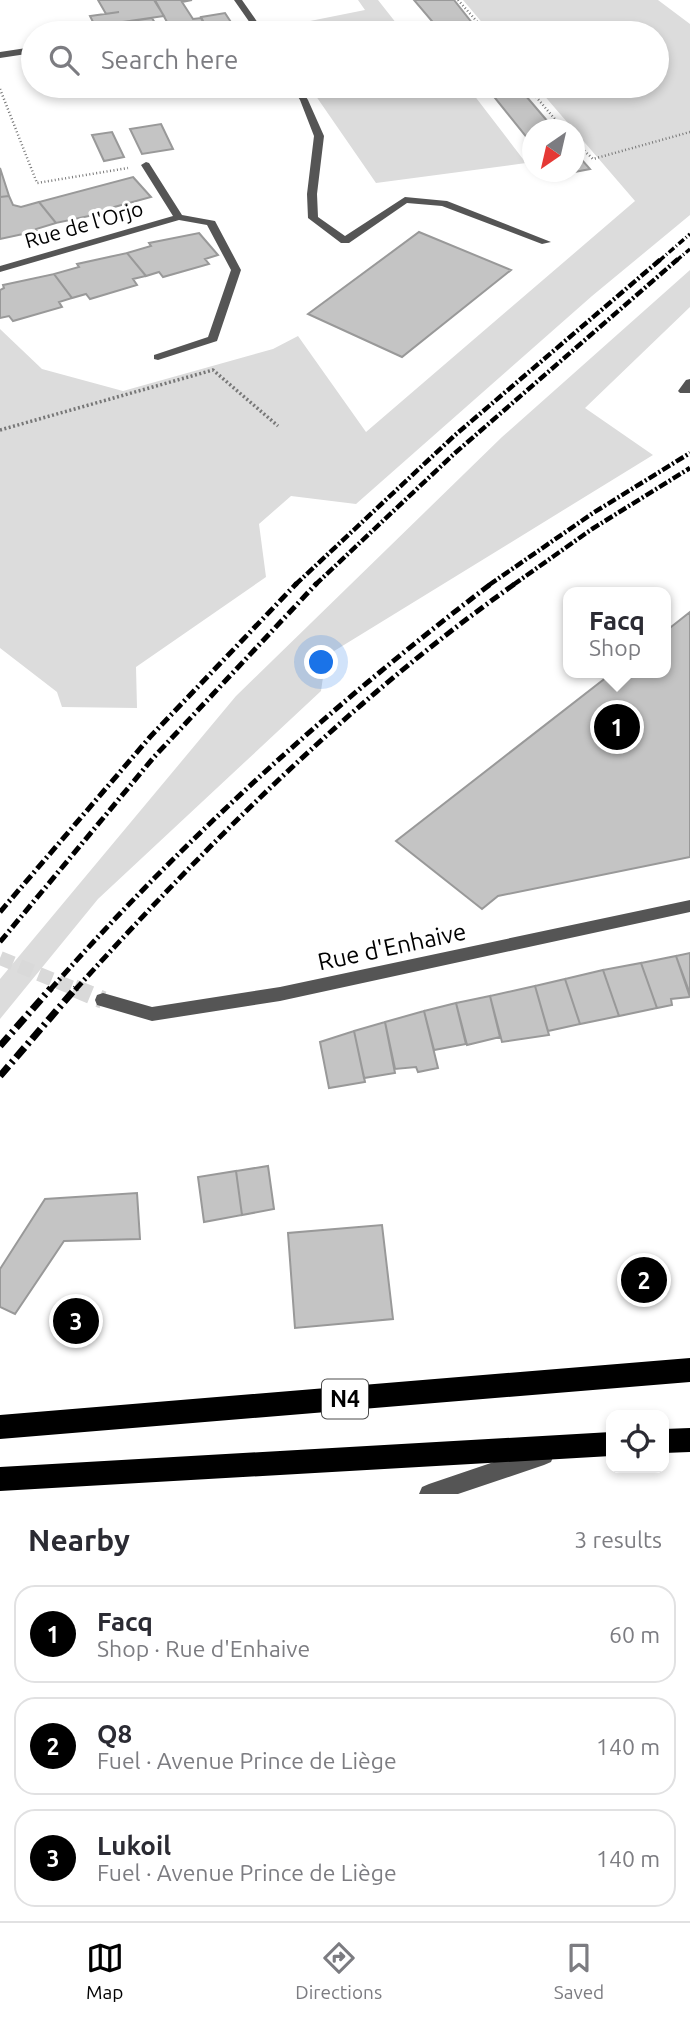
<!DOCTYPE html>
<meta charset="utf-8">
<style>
body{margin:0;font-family:Ubuntu,sans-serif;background:#f7f7f7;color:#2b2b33}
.controls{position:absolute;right:21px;bottom:21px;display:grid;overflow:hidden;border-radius:14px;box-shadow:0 4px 10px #0003}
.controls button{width:63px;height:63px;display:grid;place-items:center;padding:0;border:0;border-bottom:2px solid #e1e1e2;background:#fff;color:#2b2b33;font:35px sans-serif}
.compass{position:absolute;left:522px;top:119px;width:63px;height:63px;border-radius:50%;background:#fff;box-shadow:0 4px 10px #0003;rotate:214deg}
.you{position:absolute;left:322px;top:663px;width:24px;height:24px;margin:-18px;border:5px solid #fff;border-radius:50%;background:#1a73e8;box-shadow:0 0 0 10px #1a73e833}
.badge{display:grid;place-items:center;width:46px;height:46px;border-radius:50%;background:#000;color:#fff;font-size:23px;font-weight:700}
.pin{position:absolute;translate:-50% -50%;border:4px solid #fff;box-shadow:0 2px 7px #0006}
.popup{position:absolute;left:563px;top:587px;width:108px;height:91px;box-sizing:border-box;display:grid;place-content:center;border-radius:14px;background:#fff;filter:drop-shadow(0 2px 5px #0005);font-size:23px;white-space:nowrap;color:#7c7c81}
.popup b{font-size:26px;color:#2b2b33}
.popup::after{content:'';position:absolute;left:50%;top:100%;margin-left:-14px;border:14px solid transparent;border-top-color:#fff}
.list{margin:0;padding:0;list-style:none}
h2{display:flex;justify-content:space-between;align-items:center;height:91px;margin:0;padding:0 28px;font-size:30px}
h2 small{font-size:23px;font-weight:400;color:#7c7c81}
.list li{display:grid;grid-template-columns:46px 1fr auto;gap:21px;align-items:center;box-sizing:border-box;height:98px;margin:0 14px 14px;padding:0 14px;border:2px solid #e1e1e2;border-radius:21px}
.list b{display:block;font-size:26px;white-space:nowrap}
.list p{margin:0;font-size:23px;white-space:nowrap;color:#7c7c81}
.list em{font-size:23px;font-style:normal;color:#7c7c81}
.icon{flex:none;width:38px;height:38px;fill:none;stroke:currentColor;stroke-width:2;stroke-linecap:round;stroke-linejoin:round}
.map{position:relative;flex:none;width:690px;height:1494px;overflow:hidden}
.search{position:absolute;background:#fff;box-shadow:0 4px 10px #0003;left:21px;right:21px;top:21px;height:77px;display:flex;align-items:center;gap:18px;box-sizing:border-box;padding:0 24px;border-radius:38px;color:#7c7c81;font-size:26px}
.sheet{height:427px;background:#fff}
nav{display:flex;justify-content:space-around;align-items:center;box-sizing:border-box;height:98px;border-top:2px solid #e1e1e2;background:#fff;font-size:19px;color:#7c7c81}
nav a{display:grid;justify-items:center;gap:4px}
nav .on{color:#000}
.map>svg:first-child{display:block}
.green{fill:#dcdcdc}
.building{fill:#c4c4c4;stroke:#999;stroke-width:2}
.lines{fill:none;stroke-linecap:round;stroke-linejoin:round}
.street-tunnel-far1{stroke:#d9d9d9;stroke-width:14;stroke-dasharray:14 7;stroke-linecap:butt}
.street-tunnel{stroke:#d9d9d9;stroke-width:18;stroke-dasharray:18 9;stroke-linecap:butt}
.path-far1{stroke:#777;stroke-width:2.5;stroke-dasharray:1 2.5;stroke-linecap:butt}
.path{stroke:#777;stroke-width:3.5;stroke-dasharray:2 2.5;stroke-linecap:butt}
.lane{fill:#555;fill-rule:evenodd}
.street{fill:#555;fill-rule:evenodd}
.primary{fill:#000;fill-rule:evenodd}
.rail-far3{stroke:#000;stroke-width:3.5;stroke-dasharray:7 2.5 1 2.5;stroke-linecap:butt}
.rail-far2{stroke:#000;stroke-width:4.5;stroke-dasharray:9 2.5 2 2.5;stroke-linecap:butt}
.rail-far1{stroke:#000;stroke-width:5;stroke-dasharray:10 3.5 2 3.5;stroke-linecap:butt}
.rail{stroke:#000;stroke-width:7;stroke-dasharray:13 4.5 2.5 4.5;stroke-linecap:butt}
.labels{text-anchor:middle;stroke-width:7;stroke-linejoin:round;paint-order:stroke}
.far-street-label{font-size:21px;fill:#000;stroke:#fff}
.shield{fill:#fff;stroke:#4c4c4c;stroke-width:2}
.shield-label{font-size:23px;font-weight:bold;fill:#000}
.street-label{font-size:24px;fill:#000;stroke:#fff}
</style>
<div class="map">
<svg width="690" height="1494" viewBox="0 0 690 1494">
<rect width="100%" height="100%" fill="#fff"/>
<!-- green -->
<path class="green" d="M358,0H378L404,33H273L270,29L365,10Z
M463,0H658L690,24V215L592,296L356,504L291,496L259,524L266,577L136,667L137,708L62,707L57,692L0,648V329L42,369L123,391L273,349L298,336L366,432L635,201L536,86H657V33H491Z
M309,86H467L526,163L376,183Z
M690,270V307L585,408L653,455L326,656L321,691L98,899L0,1019V979L236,696L502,437Z"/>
<!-- building -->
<path class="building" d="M98,0H154L164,16L95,26L90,16L119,12L106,14Z
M155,0H192L182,2L193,19L201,18L209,33H173Z
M414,0H454L480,33H442Z
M225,13L238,33H209L201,17Z
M152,18L161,33H101L98,26Z
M520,89L555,130H532V144L491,93Z
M161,124L173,149L142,154L130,129Z
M112,132L124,157L104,161L92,135Z
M574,151L590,169L559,175L556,172H574Z
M0,168L9,196L0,197Z
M133,177L151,197L107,209L108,212L56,223L39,202Z
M9,196L13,205L21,207L39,202L56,223L36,229L37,231L0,239V197Z
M419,232L511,270L402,357L308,314Z
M199,233L218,255L205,259L209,264L163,277L159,272L146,276L127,253L151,246L149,243Z
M127,253L146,276L133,279L137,285L90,299L86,294L72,298L54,274L79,267L77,264Z
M54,274L72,298L59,302L62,307L13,321L9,316L0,318V290L4,288L3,285Z
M690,612V857L498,896L482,909L396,841L612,673H666V631Z
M690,953V994L676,956Z
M676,956L690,997L671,999L672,1005L657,1008L641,963Z
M641,963L657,1008L619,1016L603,970Z
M603,970L619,1016L580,1024L565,979Z
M565,979L580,1024L548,1031L535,986Z
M535,986L549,1035L502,1042L490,996Z
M490,996L500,1037L467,1045L456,1003Z
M456,1003L466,1044L434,1050L424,1011Z
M424,1011L438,1068L418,1072L416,1067L395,1069L385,1022Z
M385,1022L395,1073L364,1078L354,1031Z
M354,1031L365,1082L329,1088L320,1042Z
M268,1166L274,1209L242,1215L236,1171Z
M236,1171L242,1215L204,1222L198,1177Z
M137,1193L140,1239L64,1241L15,1314L0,1307V1269L45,1199Z
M382,1225L393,1319L295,1328L288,1233Z"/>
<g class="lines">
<!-- street-tunnel-far1 -->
<path class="street-tunnel-far1" d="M0,958L78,990"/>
<!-- street-tunnel -->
<path class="street-tunnel" d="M74,988L103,1000"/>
<!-- path-far1 -->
<path class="path-far1" d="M458,0L487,33
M527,86L564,130
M0,89L37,183L128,168
M574,141L593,159L690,132"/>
<!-- path -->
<path class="path" d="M0,430L213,370L278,426"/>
<!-- lane -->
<path class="lane" d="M234,0H242L265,33H257Z
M291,86H299L308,100L324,136L317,194L318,217L345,236L405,197L447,201L551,242L542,244L442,206L407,203L349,243H341L308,218L307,194L314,136L300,100Z
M690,379V393H680L678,391L686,380Z
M544,1445L551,1448L554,1455L551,1462L544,1465L458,1494H419L422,1487L429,1484Z"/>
<!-- street -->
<path class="street" d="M33,47V53L0,58V52Z
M146,162L149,163L182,215L215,221L241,270L217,341L158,360L154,359V355L208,337L231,270L207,225L179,220L0,272V266L173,216L141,165Z
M690,900V912L280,1001L152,1021L97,1005L95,1000L97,995L103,993L152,1007L280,987Z"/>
<!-- primary -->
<path class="primary" d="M690,1358V1382L0,1439V1415Z
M690,1428V1452L664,1453V1429Z
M611,1432V1456L0,1491V1467Z"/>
<!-- rail-far3 -->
<path class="rail-far3" d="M659,261L690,234
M676,261L690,249"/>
<!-- rail-far2 -->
<path class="rail-far2" d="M295,585L454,436L661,259
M315,585L455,453L678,259
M489,585L593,513L690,453
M513,585L592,529L690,468"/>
<!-- rail-far1 -->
<path class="rail-far1" d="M0,912L150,737L297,583
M0,942L154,757L317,583
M50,990C183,839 332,705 492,583
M75,990C209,842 352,699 516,583"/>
<!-- rail -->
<path class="rail" d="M0,1046L51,988
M0,1076L76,988"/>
</g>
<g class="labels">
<!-- far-street labels -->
<g class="far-street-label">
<text transform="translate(84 225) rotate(-16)" y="7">Rue de l'Orjo</text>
</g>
<!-- shield labels -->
<rect class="shield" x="322" y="1379.5" width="46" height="39" rx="5"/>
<g class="shield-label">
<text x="345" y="1407">N4</text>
</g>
<!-- street labels -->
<g class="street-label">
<text transform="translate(392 947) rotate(-12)" y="8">Rue d'Enhaive</text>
</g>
</g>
</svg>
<div class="controls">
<button><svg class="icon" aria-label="locate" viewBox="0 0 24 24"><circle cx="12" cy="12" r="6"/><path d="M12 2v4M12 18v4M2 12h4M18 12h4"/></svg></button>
</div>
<svg class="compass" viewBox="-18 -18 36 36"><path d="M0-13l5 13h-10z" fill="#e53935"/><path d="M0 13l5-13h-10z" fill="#7c7c81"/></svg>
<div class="you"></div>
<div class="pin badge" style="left:617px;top:727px">1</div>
<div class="popup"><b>Facq</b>Shop</div>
<div class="pin badge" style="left:644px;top:1280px">2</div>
<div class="pin badge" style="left:76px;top:1321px">3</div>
<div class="search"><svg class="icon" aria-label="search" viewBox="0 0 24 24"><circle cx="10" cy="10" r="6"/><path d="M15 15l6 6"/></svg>Search here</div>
</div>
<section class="sheet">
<h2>Nearby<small>3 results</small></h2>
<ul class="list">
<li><span class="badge">1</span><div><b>Facq</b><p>Shop · Rue d'Enhaive</p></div><em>60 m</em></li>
<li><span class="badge">2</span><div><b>Q8</b><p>Fuel · Avenue Prince de Liège</p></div><em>140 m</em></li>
<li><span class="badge">3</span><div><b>Lukoil</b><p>Fuel · Avenue Prince de Liège</p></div><em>140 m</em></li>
</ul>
</section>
<nav>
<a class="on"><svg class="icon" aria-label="map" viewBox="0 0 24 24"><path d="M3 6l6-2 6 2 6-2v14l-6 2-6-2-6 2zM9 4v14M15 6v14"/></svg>Map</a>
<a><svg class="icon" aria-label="directions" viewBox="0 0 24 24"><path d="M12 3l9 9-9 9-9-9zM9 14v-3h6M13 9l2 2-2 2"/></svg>Directions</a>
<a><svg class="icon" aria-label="saved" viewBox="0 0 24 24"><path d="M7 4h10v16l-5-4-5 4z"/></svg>Saved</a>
</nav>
